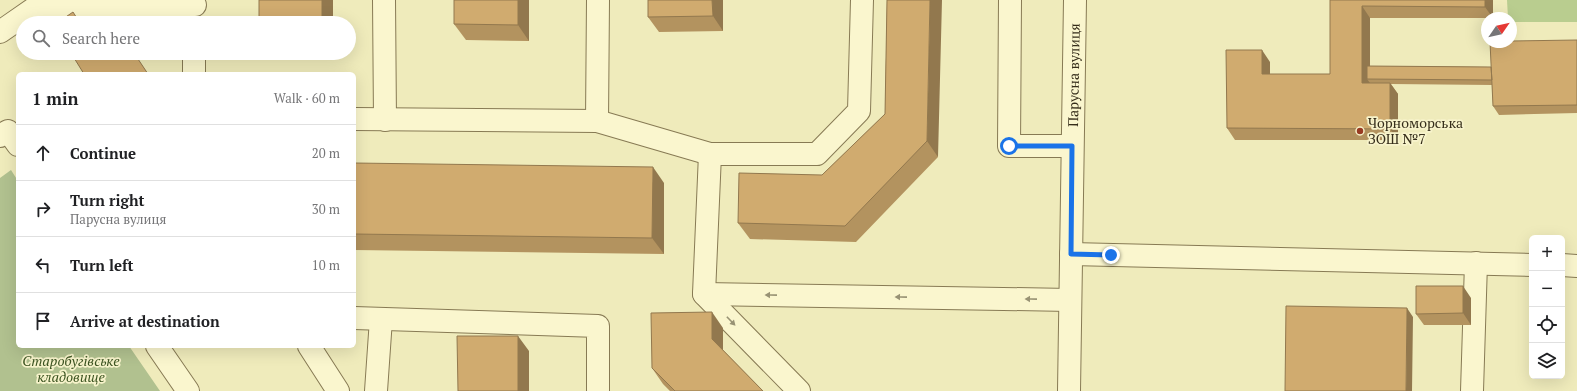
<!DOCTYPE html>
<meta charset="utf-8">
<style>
body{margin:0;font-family:"PT Serif",serif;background:#f2f2f2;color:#202124}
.controls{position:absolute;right:12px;bottom:12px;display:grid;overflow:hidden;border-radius:6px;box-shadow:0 4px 16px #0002}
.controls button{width:36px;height:36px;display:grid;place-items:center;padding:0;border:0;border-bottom:1px solid #e0e0e0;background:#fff;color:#202124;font:20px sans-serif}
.compass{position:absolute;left:1481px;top:12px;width:36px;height:36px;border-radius:50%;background:#fff;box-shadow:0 4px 16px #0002;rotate:56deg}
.stop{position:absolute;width:12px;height:12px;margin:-9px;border:3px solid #1a73e8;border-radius:50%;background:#fff}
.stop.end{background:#1a73e8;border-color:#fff;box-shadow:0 1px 4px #0008}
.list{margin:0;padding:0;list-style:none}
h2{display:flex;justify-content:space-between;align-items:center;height:52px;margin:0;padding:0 16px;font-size:17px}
h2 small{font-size:13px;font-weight:400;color:#757577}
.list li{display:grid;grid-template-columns:26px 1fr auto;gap:12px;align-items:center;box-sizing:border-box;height:56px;padding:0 16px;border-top:1px solid #e0e0e0}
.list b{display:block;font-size:15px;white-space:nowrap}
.list p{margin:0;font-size:13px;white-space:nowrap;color:#757577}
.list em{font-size:13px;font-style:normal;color:#757577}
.icon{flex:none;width:22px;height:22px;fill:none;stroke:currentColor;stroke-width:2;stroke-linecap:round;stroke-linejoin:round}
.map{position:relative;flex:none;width:1577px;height:391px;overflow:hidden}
.search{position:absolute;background:#fff;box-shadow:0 4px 16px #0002;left:16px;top:16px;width:340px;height:44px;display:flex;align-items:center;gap:10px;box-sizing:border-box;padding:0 14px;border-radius:22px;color:#757577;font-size:15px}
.panel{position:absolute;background:#fff;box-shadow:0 4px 16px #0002;left:16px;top:72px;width:340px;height:276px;border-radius:6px}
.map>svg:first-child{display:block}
.green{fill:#b9cd8f}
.cemetery{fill:#b1c18f}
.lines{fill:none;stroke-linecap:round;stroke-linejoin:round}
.minor-casing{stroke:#877a54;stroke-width:24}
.minor{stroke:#faf6ce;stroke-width:22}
.wall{fill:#b3935f}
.shaded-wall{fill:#92784e}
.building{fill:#d0ab6f;stroke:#92784e}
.oneway{fill:#989274}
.route{stroke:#1a73e8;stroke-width:5}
.poi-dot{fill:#983a22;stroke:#f7f3cb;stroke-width:1.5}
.labels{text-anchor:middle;stroke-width:3.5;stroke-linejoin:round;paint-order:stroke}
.street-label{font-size:14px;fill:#352d1a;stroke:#f7f3cb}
.poi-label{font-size:14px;fill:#352d1a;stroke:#f7f3cb;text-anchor:start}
.park-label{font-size:14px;font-style:italic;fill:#3b5320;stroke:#f7f3cb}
</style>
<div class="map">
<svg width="1577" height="391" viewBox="0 0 1577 391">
<rect width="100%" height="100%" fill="#efebbb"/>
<!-- green -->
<path class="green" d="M1507,0H1577V22H1511V18H1508Z"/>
<!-- cemetery -->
<path class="cemetery" d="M11,170L18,181V346H129L160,391H0V178Z"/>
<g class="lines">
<!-- minor casing -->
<g class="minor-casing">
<g id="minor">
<path d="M384,0L385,120"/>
<path d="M1010,0L1009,146H1072"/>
<path d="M0,32L36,7L195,5"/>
<path d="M194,74V53"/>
<path d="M354,119L597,121L710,154H817L859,111L862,0"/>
<path d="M597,121L598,0"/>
<path d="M0,136L8,131L18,145"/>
<path d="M710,154L704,294L799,391"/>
<path d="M1071,254L1532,265"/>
<path d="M1562,265L1577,266"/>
<path d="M704,294L1070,300"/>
<path d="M354,318L598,326V391"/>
<path d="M157,346L188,391"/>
<path d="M309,346L338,391"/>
<path d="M376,391L381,319"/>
<path id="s1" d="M1069,391L1075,0"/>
<path d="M1472,391L1476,263"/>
</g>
</g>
<!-- minor -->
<use href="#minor" class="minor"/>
</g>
<!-- wall -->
<path class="wall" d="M529,0V41L466,40L454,24Z
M648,0H723V31L659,32L648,17Z
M887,0L938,157L856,242L750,239L738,223L822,175L885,114Z
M1330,0H1493V18H1370V66L1491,67L1577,40V113L1499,115L1493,106L1492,85L1391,84L1398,94V140H1235L1227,128L1270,62V74H1330Z
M354,163L664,183V254L354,250Z
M1471,298V325H1424L1416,314Z
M723,328V350L763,391H670L663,384L652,368Z"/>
<!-- shaded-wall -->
<path class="shaded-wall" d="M322,0H333V23H322Z
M518,0H529V41L518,25Z
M712,0H723V31L713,16Z
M930,0H942L938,157L927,141Z
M1485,0H1493V18L1485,7Z
M1362,6L1370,18V79H1367L1370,83H1362Z
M1262,50L1270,62V85L1262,74Z
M1390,83L1398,94V140L1390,129Z
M653,167L664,183V254L652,238Z
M1463,286L1471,298V325L1463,313Z
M1407,308L1413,317L1412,391H1406Z
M712,312L723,328V355L712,339Z
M518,336L529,351V391H518Z"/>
<!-- building -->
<path class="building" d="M259,0H322V23H259Z
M454,0H518V25L454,24Z
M648,0H712L713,16L648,17Z
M887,0H930L927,141L845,226L738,223L739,173L822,175L885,114Z
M1330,0H1485V7L1362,6V83H1390V129L1227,128L1226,50H1262V74H1330Z
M73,12L80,23H57Z
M1577,40V105L1493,106L1490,42H1511V41Z
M71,53H134L148,74H84Z
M1367,66L1491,67L1492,80L1367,79Z
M354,163L653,167L652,238L354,234Z
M1416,286H1463V313L1416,314Z
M1286,306L1407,308L1406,391H1285Z
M712,312V339L763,391H675L652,368L651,313Z
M457,336H518V391H458Z"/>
<!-- one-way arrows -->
<defs><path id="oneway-solid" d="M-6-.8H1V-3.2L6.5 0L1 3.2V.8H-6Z"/></defs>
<g class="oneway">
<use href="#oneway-solid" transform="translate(771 295) rotate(-179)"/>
<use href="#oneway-solid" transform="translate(901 297) rotate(-179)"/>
<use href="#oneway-solid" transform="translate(1031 299) rotate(-179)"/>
<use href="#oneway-solid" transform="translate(731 321) rotate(46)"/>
</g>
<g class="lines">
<!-- route -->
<path class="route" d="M1009,146H1072L1071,254L1111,255"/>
</g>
<!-- markers -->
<circle class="poi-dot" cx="1360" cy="131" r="4"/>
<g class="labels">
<!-- street labels -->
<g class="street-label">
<text dy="5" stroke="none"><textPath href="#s1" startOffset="316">Парусна вулиця</textPath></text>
</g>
<!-- poi labels -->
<g class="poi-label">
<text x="1368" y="128">Чорноморська<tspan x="1368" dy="16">ЗОШ №7</tspan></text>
</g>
<!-- park labels -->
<g class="park-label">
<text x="71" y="366">Старобугівське<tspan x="71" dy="16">кладовище</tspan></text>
</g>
</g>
</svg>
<div class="controls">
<button>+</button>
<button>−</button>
<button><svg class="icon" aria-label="locate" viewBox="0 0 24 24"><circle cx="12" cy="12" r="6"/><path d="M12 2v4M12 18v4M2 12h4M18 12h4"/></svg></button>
<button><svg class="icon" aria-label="layers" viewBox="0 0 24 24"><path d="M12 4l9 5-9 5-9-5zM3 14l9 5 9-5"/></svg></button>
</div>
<svg class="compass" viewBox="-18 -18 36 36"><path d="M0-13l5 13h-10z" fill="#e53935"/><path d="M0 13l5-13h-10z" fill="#757577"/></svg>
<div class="stop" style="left:1009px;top:146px"></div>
<div class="stop end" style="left:1111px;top:255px"></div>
<div class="search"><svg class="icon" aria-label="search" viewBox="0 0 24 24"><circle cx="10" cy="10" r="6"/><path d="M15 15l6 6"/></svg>Search here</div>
<section class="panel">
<h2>1 min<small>Walk · 60 m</small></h2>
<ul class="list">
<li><svg class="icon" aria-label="ahead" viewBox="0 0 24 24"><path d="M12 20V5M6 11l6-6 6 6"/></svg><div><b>Continue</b></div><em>20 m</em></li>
<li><svg class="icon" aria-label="right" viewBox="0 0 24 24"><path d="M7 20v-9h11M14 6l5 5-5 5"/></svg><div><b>Turn right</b><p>Парусна вулиця</p></div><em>30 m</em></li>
<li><svg class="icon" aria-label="left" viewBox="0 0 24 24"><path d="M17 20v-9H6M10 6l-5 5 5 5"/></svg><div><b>Turn left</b></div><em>10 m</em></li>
<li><svg class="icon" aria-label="arrive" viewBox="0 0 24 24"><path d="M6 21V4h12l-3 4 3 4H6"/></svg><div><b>Arrive at destination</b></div></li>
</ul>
</section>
</div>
